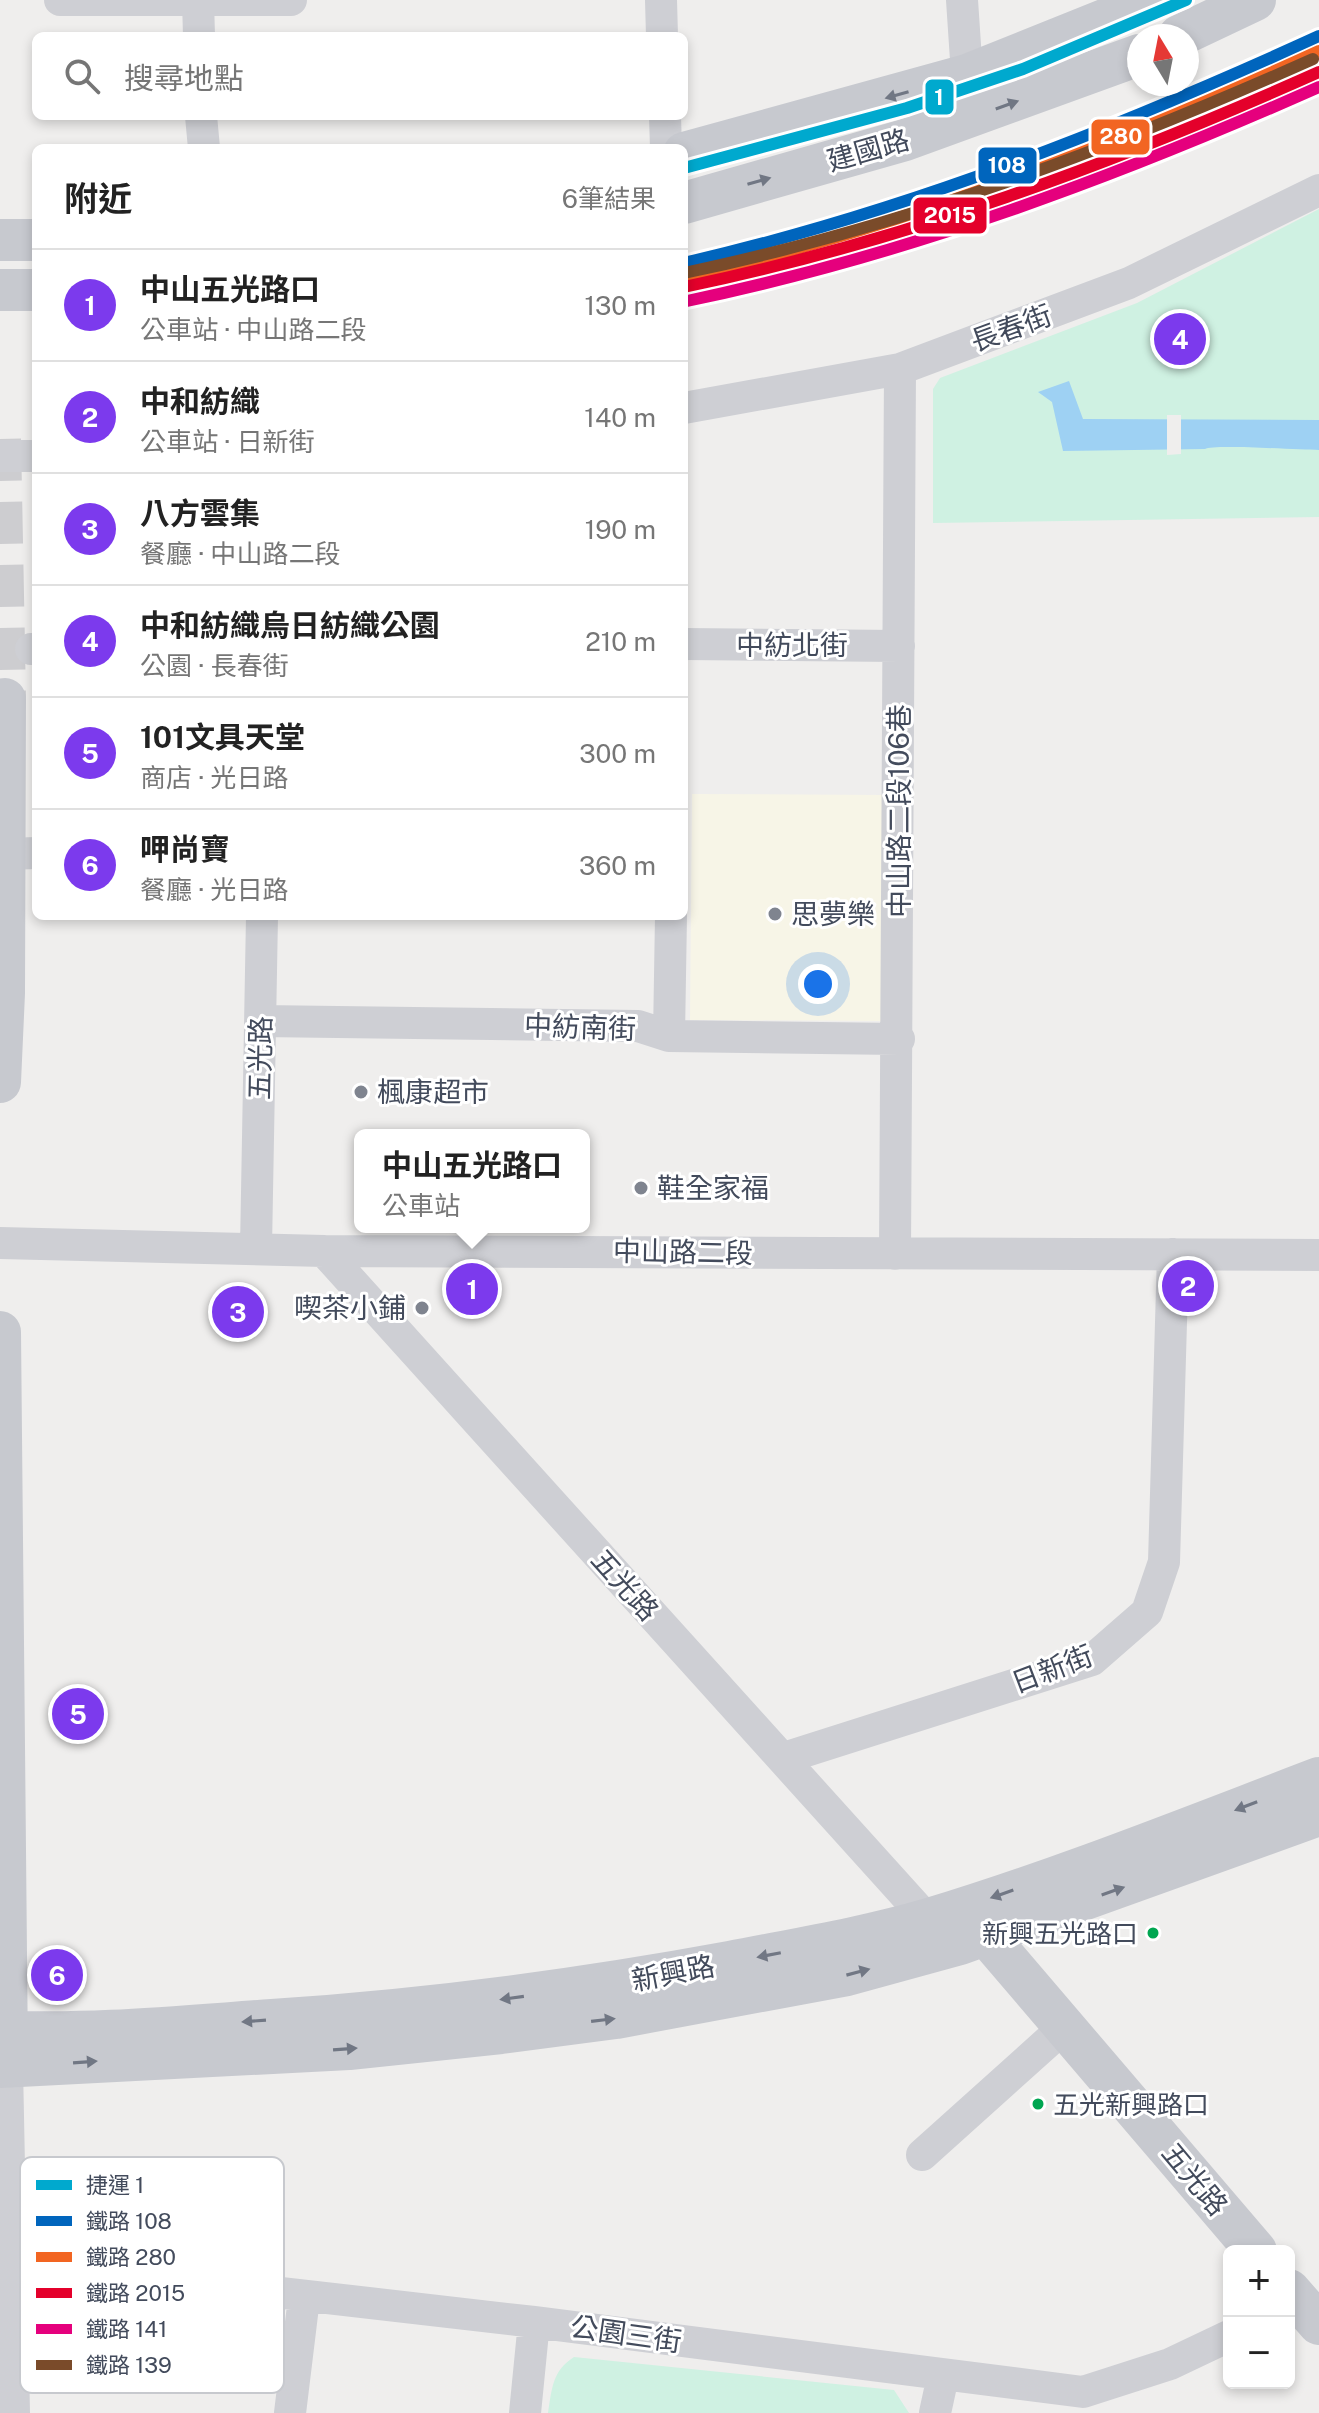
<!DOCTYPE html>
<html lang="zh-TW">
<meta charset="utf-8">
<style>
body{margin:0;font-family:"Public Sans","Noto Sans TC",sans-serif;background:#f6f6f6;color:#222}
.controls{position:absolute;right:24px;bottom:24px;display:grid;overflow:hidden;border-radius:12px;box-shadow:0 4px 12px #0003}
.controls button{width:72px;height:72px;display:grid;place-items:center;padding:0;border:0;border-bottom:2px solid #e0e0e0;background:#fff;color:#222;font:40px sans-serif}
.compass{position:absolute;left:1127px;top:24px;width:72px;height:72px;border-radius:50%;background:#fff;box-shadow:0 4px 12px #0003;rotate:350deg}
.you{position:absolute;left:818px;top:984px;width:28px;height:28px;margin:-20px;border:6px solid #fff;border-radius:50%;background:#1a73e8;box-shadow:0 0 0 12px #1a73e833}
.badge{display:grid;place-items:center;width:52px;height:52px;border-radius:50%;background:#7c3aed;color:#fff;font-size:26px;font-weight:700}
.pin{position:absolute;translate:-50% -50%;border:4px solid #fff;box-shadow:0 2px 8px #0006}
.popup{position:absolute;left:354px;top:1129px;width:236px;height:104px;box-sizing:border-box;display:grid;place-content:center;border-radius:12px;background:#fff;filter:drop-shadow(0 2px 6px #0005);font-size:26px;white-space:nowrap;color:#767676}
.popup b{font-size:30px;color:#222}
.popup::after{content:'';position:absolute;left:50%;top:100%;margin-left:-16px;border:16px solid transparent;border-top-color:#fff}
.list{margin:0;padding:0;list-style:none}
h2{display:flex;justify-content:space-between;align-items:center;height:104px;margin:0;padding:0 32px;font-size:34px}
h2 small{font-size:26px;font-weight:400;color:#767676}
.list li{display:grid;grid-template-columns:52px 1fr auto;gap:24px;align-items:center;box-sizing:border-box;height:112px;padding:0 32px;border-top:2px solid #e0e0e0}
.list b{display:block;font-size:30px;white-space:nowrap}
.list p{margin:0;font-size:26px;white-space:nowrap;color:#767676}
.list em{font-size:26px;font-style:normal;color:#767676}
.icon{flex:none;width:44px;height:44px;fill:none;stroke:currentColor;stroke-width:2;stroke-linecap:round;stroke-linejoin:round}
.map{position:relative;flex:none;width:1319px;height:2413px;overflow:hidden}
.search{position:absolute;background:#fff;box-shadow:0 4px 12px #0003;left:32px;top:32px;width:656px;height:88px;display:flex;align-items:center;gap:20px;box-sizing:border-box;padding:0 28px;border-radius:12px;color:#767676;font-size:30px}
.panel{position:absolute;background:#fff;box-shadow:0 4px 12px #0003;left:32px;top:144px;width:656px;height:776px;border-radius:12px}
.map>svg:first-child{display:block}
.commercial{fill:#f7f5e7}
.green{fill:#cff1e2}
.water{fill:#9ed1f3}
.pier{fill:#efeeed}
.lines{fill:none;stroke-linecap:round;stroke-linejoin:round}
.major-tunnel{stroke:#cdcdd0;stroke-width:42;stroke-dasharray:42 21;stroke-linecap:butt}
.minor{stroke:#cecfd4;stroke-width:32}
.major{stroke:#c7c9cf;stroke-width:42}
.rail-1-casing{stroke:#fff;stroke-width:18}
.rail-2-casing{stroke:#fff;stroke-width:18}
.rail-3-casing{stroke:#fff;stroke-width:18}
.rail-4-casing{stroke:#fff;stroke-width:18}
.rail-5-casing{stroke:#fff;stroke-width:18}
.rail-1{stroke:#0065bd;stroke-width:12}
.rail-2{stroke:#f26522;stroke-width:12}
.rail-3{stroke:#e4002b;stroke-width:12}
.rail-4{stroke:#e5007d;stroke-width:12}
.rail-5{stroke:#7a4b2a;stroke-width:12}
.metro-1-casing{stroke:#fff;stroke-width:18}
.metro-1{stroke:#00a9ce;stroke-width:12}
.oneway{fill:#717784}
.poi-dot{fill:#7f848f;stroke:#fff;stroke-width:3}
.bus-dot{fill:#00a651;stroke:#fff;stroke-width:3}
.labels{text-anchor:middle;stroke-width:6;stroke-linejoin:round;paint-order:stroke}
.bus-label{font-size:26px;fill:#434b5c;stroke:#fff;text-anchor:end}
.street-label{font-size:28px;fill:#434b5c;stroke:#fff}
.poi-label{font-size:28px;fill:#434b5c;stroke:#fff;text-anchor:start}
.key{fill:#fff;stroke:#c7c9ce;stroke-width:2}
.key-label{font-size:22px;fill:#434b5c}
.line-badge{stroke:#fff;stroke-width:3}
.badge-label{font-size:22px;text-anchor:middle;font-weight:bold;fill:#fff}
</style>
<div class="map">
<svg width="1319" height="2413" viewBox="0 0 1319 2413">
<rect width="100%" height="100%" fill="#efeeed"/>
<!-- commercial -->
<path class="commercial" d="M692,794L886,795L884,1021L690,1020Z"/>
<!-- green -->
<path class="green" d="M1319,209V517L933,523V389L940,378L1137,303Z
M574,2357L894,2390L909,2413H548C552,2389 552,2371 574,2357Z"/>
<!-- water -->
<path class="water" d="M1069,381L1083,419L1319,420V450C1300,450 1213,444 1205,449L1063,451L1052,402L1038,392Z"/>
<!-- pier -->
<path class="pier" d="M1167,415H1181V454L1167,455Z"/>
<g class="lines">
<!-- major-tunnel -->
<path class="major-tunnel" d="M0,439L5,699"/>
<!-- minor -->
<path class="minor" d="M60,0H291
M198,0L199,36
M661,0L662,36
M962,0L967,75
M201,116L204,148
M665,116L666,148
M684,408L900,369L1129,283L1319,190
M0,456H36
M684,644L899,646
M31,649H36
M6,854L36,853
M261,1021L638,1026L669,1036L899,1039
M669,1036L671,916
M0,1243L324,1251L1319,1255
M256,1248L262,916
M324,1251L927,1919
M895,1254L900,369
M784,1758L1092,1660L1147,1612L1164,1562L1173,1254
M7,2067L14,2413
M922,2155L1051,2039
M13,2262L534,2322L1083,2392L1170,2364L1229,2336
M290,2413L304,2298
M525,2413L534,2322
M935,2413L943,2376"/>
<!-- major -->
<path class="major" d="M1179,36L1255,0
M684,153L967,75L1154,0
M684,203L905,140L1139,55
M0,240H36
M0,290H36
M0,1082L4,993L5,699
M0,1332L7,2058
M963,1929L986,1935L1256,2251
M0,2031C85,2036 186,2026 272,2020C426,2010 578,1990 730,1962C796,1949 864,1938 929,1919C1061,1879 1190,1827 1319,1778
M0,2067L349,2049L501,2033L616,2018L847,1975L960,1944L1319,1815
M1289,2290L1319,2324"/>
<!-- rail-1 casing -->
<g class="rail-1-casing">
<path id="rail-1" d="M684,263C905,212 1113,130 1319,36"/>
</g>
<!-- rail-2 casing -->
<g class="rail-2-casing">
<path id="rail-2" d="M687,277C907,226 1114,145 1319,51"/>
</g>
<!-- rail-3 casing -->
<g class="rail-3-casing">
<path id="rail-3" d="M684,287C905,241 1113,164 1319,72"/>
</g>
<!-- rail-4 casing -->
<g class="rail-4-casing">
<path id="rail-4" d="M687,301C907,255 1114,178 1319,87"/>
</g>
<!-- rail-5 casing -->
<g class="rail-5-casing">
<path id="rail-5" d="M684,273C903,227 1109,150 1313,59"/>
</g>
<!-- rail-1 -->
<use href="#rail-1" class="rail-1"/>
<!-- rail-2 -->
<use href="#rail-2" class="rail-2"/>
<!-- rail-3 -->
<use href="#rail-3" class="rail-3"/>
<!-- rail-4 -->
<use href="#rail-4" class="rail-4"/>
<!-- rail-5 -->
<use href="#rail-5" class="rail-5"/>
<!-- metro-1 casing -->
<g class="metro-1-casing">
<path id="metro-1" d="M684,168L907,108L1023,69L1186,0"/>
</g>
<!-- metro-1 -->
<use href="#metro-1" class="metro-1"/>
</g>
<!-- one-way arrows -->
<defs><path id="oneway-solid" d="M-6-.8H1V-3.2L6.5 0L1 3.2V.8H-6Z" transform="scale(2)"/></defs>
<g class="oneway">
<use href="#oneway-solid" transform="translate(897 95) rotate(164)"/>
<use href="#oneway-solid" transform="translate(1007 105) rotate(-20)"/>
<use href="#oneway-solid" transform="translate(759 181) rotate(-16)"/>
<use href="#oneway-solid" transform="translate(1246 1806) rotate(159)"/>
<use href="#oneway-solid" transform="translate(1113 1891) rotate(-19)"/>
<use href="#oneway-solid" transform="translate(1002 1894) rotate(161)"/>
<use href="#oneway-solid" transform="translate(769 1955) rotate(169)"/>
<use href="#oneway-solid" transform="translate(858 1972) rotate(-15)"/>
<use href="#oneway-solid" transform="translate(512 1998) rotate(172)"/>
<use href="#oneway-solid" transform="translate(603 2020) rotate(-7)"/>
<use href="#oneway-solid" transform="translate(254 2021) rotate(176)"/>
<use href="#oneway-solid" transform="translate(345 2049) rotate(-4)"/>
<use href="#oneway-solid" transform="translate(85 2062) rotate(-4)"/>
</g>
<!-- markers -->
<g class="poi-dot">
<circle cx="775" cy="914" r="8"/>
<circle cx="361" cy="1092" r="8"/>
<circle cx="641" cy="1188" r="8"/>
<circle cx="422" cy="1308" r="8"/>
</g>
<g class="bus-dot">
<circle cx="1153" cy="1933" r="7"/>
<circle cx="1038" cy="2104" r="7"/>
</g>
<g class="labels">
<!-- bus labels -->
<g class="bus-label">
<text x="1138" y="1943">新興五光路口</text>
<text x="1053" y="2114" text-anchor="start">五光新興路口</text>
</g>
<!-- street labels -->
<g class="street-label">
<text transform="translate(868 150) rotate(-16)" y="10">建國路</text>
<text transform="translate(1011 328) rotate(-20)" y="10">長春街</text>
<text x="792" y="655">中紡北街</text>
<text transform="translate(899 811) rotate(-90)" y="10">中山路二段106巷</text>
<text transform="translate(580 1027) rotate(2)" y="10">中紡南街</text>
<text transform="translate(260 1058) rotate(-89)" y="10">五光路</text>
<text transform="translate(683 1252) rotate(1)" y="10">中山路二段</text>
<text transform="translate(625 1585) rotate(48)" y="10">五光路</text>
<text transform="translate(1052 1669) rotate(-21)" y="10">日新街</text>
<text transform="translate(673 1973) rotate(-11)" y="10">新興路</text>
<text transform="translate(1195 2179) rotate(50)" y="10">五光路</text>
<text transform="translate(626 2334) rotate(8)" y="10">公園三街</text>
</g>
<!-- poi labels -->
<g class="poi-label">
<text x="791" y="924">思夢樂</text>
<text x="377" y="1102">楓康超市</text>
<text x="657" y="1198">鞋全家福</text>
<text x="406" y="1318" text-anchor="end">喫茶小鋪</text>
</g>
</g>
<!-- legend -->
<rect x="20" y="2157" width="264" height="236" rx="12" class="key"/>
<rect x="36" y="2180" width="36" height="10" fill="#00a9ce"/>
<rect x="36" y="2216" width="36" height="10" fill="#0065bd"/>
<rect x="36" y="2252" width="36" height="10" fill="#f26522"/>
<rect x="36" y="2288" width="36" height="10" fill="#e4002b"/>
<rect x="36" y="2324" width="36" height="10" fill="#e5007d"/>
<rect x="36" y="2360" width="36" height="10" fill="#7a4b2a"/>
<g class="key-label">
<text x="86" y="2193">捷運 1</text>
<text x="86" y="2229">鐵路 108</text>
<text x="86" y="2265">鐵路 280</text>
<text x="86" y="2301">鐵路 2015</text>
<text x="86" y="2337">鐵路 141</text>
<text x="86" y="2373">鐵路 139</text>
</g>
<g class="line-badge">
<rect x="924" y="78" width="31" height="38" rx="8" fill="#00a9ce"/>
<rect x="1090" y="118" width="61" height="38" rx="8" fill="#f26522"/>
<rect x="977" y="146" width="61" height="39" rx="8" fill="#0065bd"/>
<rect x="912" y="196" width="76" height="39" rx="8" fill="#e4002b"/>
</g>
<g class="badge-label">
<text x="939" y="105">1</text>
<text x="1121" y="144">280</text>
<text x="1007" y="173">108</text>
<text x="950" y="223">2015</text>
</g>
</svg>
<div class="controls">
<button>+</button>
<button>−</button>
</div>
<svg class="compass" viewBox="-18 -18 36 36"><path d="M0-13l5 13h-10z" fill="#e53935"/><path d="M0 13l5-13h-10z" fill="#767676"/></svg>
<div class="you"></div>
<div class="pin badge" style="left:472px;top:1289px">1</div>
<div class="popup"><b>中山五光路口</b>公車站</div>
<div class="pin badge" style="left:1188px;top:1286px">2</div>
<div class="pin badge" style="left:238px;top:1312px">3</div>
<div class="pin badge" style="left:1180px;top:339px">4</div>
<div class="pin badge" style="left:78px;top:1714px">5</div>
<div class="pin badge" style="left:57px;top:1975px">6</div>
<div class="search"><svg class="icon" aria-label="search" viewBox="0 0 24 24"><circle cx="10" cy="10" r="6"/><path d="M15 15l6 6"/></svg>搜尋地點</div>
<section class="panel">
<h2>附近<small>6筆結果</small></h2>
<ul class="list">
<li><span class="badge">1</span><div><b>中山五光路口</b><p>公車站 · 中山路二段</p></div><em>130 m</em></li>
<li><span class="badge">2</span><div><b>中和紡織</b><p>公車站 · 日新街</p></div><em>140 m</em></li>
<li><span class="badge">3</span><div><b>八方雲集</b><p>餐廳 · 中山路二段</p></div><em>190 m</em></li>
<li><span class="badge">4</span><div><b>中和紡織烏日紡織公園</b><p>公園 · 長春街</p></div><em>210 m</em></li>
<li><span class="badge">5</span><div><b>101文具天堂</b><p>商店 · 光日路</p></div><em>300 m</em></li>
<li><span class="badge">6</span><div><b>呷尚寶</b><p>餐廳 · 光日路</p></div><em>360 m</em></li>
</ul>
</section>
</div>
